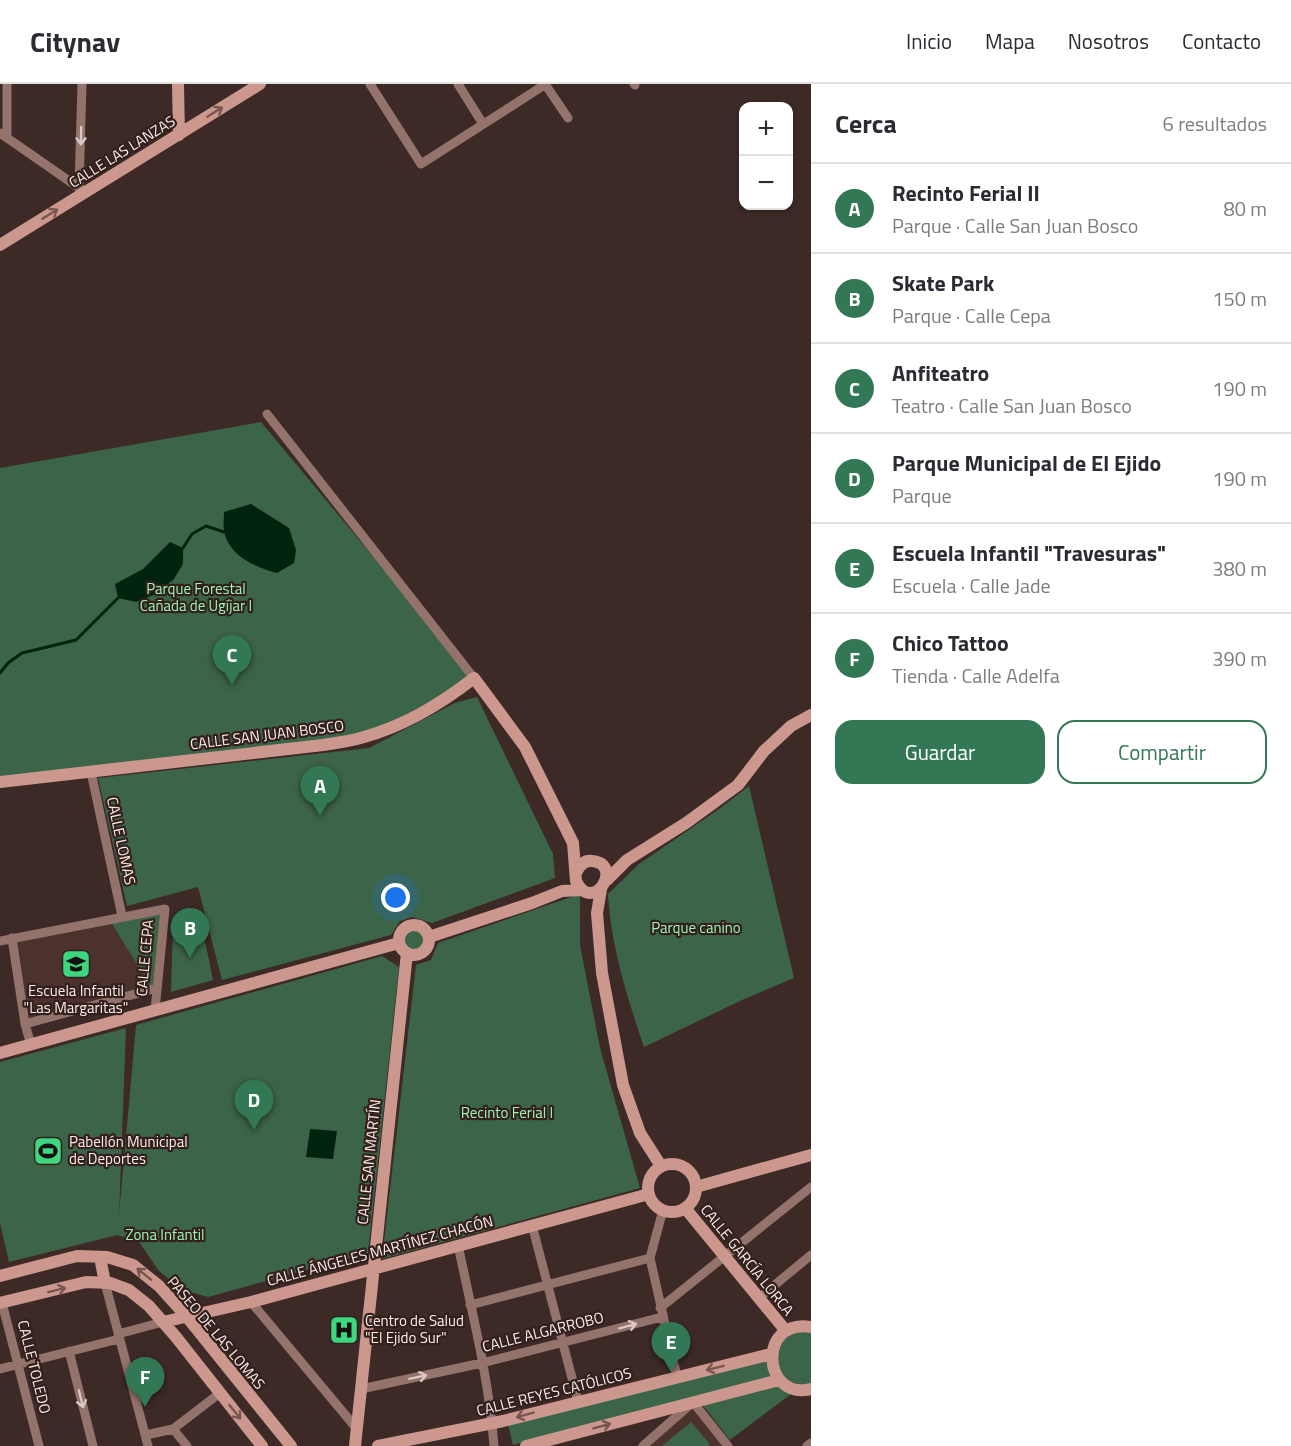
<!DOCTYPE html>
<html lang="es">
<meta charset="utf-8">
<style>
body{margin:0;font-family:"Titillium Web",sans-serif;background:#f2f2f3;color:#2b2b33}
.controls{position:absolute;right:18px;top:18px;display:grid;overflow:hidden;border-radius:12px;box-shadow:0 2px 4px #0004}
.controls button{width:54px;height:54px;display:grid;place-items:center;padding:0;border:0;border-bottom:2px solid #e1e1e2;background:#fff;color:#2b2b33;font:30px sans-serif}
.you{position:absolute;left:396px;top:814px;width:21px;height:21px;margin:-15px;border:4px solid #fff;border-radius:50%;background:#1a73e8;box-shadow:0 0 0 9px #1a73e833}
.badge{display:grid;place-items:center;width:39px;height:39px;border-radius:50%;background:#337855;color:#fff;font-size:20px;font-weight:700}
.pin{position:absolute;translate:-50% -50px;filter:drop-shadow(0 2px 3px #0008)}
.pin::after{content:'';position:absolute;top:32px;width:21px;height:18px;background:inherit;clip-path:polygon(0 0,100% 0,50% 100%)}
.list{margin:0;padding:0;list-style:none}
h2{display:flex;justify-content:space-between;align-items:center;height:78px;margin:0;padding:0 24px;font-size:26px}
h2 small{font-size:20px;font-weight:400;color:#7c7c81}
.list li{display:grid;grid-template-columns:39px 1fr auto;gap:18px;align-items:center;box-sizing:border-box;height:90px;padding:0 24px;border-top:2px solid #e1e1e2}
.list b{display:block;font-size:22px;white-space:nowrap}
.list p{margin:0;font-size:20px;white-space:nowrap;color:#7c7c81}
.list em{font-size:20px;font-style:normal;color:#7c7c81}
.actions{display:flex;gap:12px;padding:18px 24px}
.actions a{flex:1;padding:14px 0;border:2px solid #337855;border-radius:18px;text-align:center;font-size:21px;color:#337855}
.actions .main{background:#337855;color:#fff}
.map{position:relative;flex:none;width:811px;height:1362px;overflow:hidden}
header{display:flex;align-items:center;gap:36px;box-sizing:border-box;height:84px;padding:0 30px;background:#fff;border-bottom:2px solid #e1e1e2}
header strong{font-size:28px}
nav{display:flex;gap:33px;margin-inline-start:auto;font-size:21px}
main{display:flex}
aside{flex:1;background:#fff}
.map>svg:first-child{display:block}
.built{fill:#4c322c}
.green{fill:#3c6449}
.water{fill:#00230e}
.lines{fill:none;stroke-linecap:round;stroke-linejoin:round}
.stream{stroke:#00230e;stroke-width:3}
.street{stroke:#93736c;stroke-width:9}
.secondary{stroke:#cc988e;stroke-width:12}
.oneway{stroke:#78564f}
.oneway2{stroke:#dbc8c4}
.labels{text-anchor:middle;stroke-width:4.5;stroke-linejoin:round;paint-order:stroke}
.street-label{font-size:15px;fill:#faece9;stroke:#33201c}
.park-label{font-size:15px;fill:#99f5b5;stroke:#33201c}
.poi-label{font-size:15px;fill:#faece9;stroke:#33201c;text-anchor:start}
</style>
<header>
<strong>Citynav</strong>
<nav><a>Inicio</a><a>Mapa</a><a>Nosotros</a><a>Contacto</a></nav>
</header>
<main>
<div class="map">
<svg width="811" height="1362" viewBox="0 0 811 1362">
<rect width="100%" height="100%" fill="#3d2a26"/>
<!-- built -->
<path class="built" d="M109,835L152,905L25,940L12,854Z
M693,1318L728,1362H643Z"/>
<!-- green -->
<path class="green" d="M261,338L474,594L364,653L0,696V384Z
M477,613L553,770L555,794L432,839L412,833L400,837L391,851L222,896L198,803L127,822L98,694L369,664L455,619Z
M749,702L794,894L742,916L644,963C627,913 611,863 608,810L639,780L719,725Z
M580,810V861L600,964L640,1104L382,1175L416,881L431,876L438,859Z
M165,825L152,905L109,835Z
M173,840L204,852L213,896L171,908Z
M399 856a15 15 0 1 1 30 0a15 15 0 1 1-30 0Z
M382,872L399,883L368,1169L208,1213L183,1206L159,1187L139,1158L117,1151L9,1178L0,1139V978L126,944L119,1131L136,941Z
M799,1247L811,1249V1300C803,1300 794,1301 788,1296C768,1279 777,1254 799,1247Z
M766,1276L770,1294L513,1361L508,1340Z
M778,1301L791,1310L730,1356L702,1320Z
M691,1338L710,1360L708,1362H662Z"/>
<!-- water -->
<path class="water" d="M251,420L289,444L296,466L294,479L277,489C255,483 229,472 224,447C223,441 224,434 224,428Z
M170,458L183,464V480L174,495L156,510L136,518L118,514L115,500L143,485Z
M310,1045L337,1047L333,1075L306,1073Z"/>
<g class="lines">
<!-- stream -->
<path class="stream" d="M183,464L192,450L206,442L224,448
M0,589L8,579L22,569L76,556L118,514"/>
<!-- street -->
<path class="street" d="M7,0V54
M370,0L421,80L546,0
M458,0L483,40
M545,0L568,34
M634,0L635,1
M0,49L85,108
M79,103L82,0
M267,330L474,594
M91,688L122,832
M12,854L25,940L31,961
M0,857L165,825L155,926
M25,940L157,904
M663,1126L650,1174L677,1293
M532,1141L578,1317
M458,1161C472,1228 489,1295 494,1362
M105,1199L148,1362
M759,1214L811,1171
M251,1218L357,1345
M2,1219L39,1362
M470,1221L650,1174
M660,1224L811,1103
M118,1250L163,1238
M69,1267L93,1362
M0,1285L119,1255
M361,1305L482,1279L662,1233
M173,1345L187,1362
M146,1351L173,1345L220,1309
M643,1362L693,1318L728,1362
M807,1362L811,1359"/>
<!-- secondary -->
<path class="secondary" d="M178,0L179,51
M0,161L260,0
M0,698L323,661C337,659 351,657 364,653C404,642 442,619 474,594L525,663L573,759L576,797C593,832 625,780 592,777C585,776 580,781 577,787
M607,796L627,776L686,739L738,701L764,667L791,642L811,631
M601,805L597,829L602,889L623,1001L640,1049L661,1082
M399 856a15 15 0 1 1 30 0a15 15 0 1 1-30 0Z
M429,853L532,819L562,807L582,806
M0,969L399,859
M648 1104a24 24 0 1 1 48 0a24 24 0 1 1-48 0Z
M696,1103L811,1071
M685,1124L786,1247
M100,1173L105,1199
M0,1192L77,1172L107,1173L133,1181L159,1202L187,1233L291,1362
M0,1219L86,1198L110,1199L129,1206L149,1222L176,1253L262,1362
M163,1238L251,1218L649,1110
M811,1243C757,1234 762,1317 811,1305
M355,1362L407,869
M378,1362L503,1337L771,1270
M526,1362L779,1296"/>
</g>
<!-- one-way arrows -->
<defs><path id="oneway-shaft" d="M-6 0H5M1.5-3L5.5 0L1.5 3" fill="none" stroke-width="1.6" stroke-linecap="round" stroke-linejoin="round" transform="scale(1.5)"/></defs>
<g class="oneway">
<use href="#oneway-shaft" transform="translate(215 28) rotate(-32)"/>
<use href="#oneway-shaft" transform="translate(50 130) rotate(-32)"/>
<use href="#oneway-shaft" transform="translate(144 1190) rotate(-141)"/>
<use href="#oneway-shaft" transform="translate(57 1206) rotate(-14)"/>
<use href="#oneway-shaft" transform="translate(715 1284) rotate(166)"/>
<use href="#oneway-shaft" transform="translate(235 1328) rotate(51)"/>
<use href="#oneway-shaft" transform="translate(525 1331) rotate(165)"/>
<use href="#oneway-shaft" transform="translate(602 1342) rotate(-15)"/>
</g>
<g class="oneway2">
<use href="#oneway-shaft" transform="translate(81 52) rotate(91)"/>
<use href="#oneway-shaft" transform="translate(628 1242) rotate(-15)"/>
<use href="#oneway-shaft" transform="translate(418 1293) rotate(-12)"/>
<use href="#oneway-shaft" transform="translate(81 1315) rotate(76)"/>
</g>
<!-- icons -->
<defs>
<g id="school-square" transform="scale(1.5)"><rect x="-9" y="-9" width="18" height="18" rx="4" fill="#3cd77e" stroke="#33201c"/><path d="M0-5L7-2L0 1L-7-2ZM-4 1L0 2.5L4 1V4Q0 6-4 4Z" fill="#111"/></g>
<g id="stadium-square" transform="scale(1.5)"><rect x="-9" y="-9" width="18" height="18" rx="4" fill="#3cd77e" stroke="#33201c"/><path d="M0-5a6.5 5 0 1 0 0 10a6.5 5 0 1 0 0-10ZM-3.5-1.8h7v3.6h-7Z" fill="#111"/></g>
<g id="hospital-square" transform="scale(1.5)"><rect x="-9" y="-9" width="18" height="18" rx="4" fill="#3cd77e" stroke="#33201c"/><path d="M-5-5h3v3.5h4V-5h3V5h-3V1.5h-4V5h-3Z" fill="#111"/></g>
</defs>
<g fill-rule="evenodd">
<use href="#school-square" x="76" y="880"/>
<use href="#stadium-square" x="48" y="1067"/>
<use href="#hospital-square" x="344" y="1246"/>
</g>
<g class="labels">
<!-- street labels -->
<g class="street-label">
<text transform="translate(122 68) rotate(-32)" y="5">CALLE LAS LANZAS</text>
<text transform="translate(267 651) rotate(-7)" y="5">CALLE SAN JUAN BOSCO</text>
<text transform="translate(121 757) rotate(78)" y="5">CALLE LOMAS</text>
<text transform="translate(145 874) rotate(-85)" y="5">CALLE CEPA</text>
<text transform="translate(369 1078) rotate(-84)" y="5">CALLE SAN MARTÍN</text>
<text transform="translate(380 1167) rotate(-15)" y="5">CALLE ÁNGELES MARTÍNEZ CHACÓN</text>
<text transform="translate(747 1176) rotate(51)" y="5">CALLE GARCÍA LORCA</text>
<text transform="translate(543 1248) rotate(-14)" y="5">CALLE ALGARROBO</text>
<text transform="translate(216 1249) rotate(50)" y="5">PASEO DE LAS LOMAS</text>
<text transform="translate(34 1283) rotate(76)" y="5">CALLE TOLEDO</text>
<text transform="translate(554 1308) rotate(-14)" y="5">CALLE REYES CATÓLICOS</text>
</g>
<!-- park labels -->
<g class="park-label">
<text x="196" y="510">Parque Forestal<tspan x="196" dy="17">Cañada de Ugíjar I</tspan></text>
<text x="696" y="849">Parque canino</text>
<text x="507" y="1034">Recinto Ferial I</text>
<text x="165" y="1156">Zona Infantil</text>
</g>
<!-- poi labels -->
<g class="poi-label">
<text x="76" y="912" text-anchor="middle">Escuela Infantil<tspan x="76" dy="17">"Las Margaritas"</tspan></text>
<text x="69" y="1063">Pabellón Municipal<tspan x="69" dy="17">de Deportes</tspan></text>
<text x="365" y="1242">Centro de Salud<tspan x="365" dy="17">"El Ejido Sur"</tspan></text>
</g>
</g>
</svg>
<div class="controls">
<button>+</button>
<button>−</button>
</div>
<div class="you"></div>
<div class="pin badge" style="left:320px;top:732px">A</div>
<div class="pin badge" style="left:190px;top:874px">B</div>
<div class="pin badge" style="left:232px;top:601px">C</div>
<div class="pin badge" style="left:254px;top:1046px">D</div>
<div class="pin badge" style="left:671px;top:1288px">E</div>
<div class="pin badge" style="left:145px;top:1323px">F</div>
</div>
<aside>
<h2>Cerca<small>6 resultados</small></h2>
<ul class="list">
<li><span class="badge">A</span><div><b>Recinto Ferial II</b><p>Parque · Calle San Juan Bosco</p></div><em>80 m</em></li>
<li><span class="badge">B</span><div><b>Skate Park</b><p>Parque · Calle Cepa</p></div><em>150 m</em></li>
<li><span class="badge">C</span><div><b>Anfiteatro</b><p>Teatro · Calle San Juan Bosco</p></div><em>190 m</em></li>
<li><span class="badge">D</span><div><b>Parque Municipal de El Ejido</b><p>Parque</p></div><em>190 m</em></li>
<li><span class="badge">E</span><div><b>Escuela Infantil &quot;Travesuras&quot;</b><p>Escuela · Calle Jade</p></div><em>380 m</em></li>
<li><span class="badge">F</span><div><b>Chico Tattoo</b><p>Tienda · Calle Adelfa</p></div><em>390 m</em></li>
</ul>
<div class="actions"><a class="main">Guardar</a><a>Compartir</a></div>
</aside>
</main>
